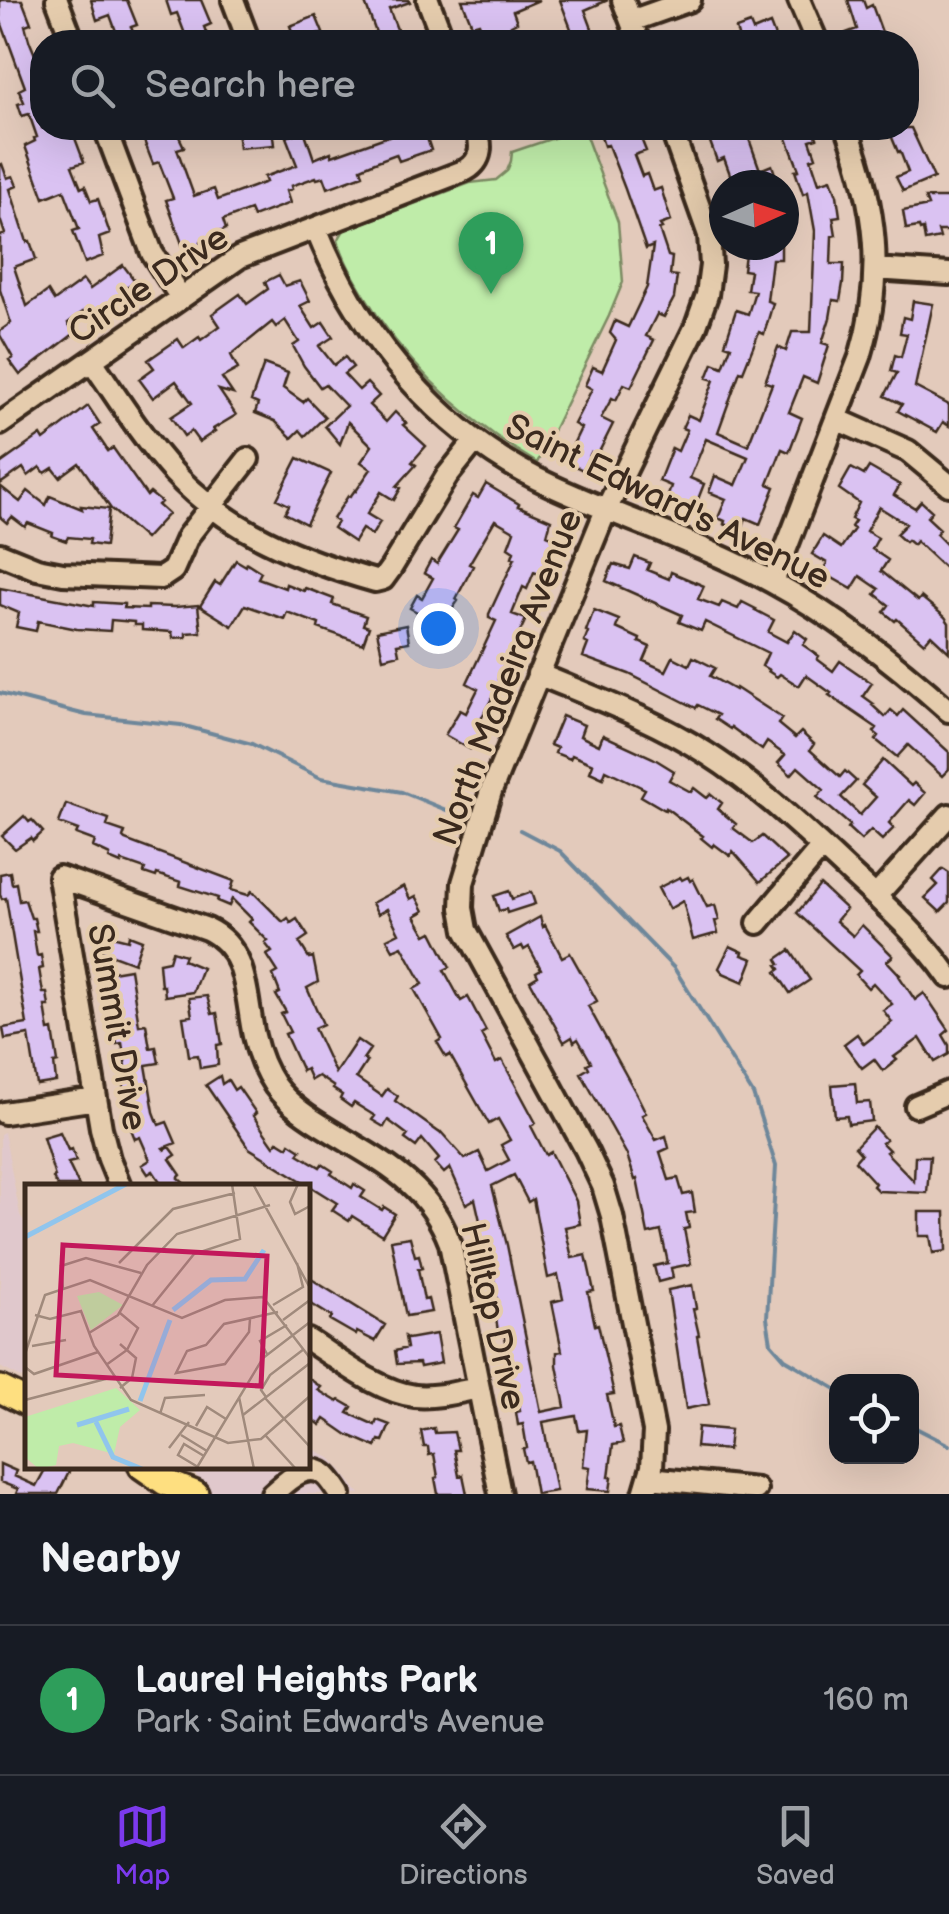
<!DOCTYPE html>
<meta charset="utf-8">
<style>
body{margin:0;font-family:"Balsamiq Sans",sans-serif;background:#20242c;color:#f1f3f6}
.controls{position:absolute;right:30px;bottom:30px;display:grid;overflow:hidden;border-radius:20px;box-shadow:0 10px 40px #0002}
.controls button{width:90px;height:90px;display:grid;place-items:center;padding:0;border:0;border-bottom:2px solid #363941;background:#171b24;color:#f1f3f6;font:50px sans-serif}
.compass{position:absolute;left:709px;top:170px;width:90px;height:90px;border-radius:50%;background:#171b24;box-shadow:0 10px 40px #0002;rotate:87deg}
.you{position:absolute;left:438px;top:628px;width:35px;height:35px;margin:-25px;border:8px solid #fff;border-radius:50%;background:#1a73e8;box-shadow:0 0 0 15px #1a73e833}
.badge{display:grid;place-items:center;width:65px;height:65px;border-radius:50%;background:#7c3aed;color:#fff;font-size:32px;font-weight:700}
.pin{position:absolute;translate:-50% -82px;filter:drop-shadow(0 2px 5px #0008)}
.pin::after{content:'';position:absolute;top:52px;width:35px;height:30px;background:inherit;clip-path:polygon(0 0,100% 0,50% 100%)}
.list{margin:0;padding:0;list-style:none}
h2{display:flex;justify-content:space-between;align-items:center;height:130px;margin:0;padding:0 40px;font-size:42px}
h2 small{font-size:32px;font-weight:400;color:#9ea1a6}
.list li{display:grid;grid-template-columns:65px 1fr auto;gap:30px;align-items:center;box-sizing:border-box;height:150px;padding:0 40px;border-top:2px solid #363941}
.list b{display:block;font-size:38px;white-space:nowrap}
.list p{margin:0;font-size:32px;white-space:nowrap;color:#9ea1a6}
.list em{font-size:32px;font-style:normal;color:#9ea1a6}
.icon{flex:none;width:55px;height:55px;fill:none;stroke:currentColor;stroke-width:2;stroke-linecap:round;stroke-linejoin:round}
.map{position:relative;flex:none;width:949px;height:1494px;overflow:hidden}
.search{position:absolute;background:#171b24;box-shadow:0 10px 40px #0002;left:30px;right:30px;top:30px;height:110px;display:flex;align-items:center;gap:25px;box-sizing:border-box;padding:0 35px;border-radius:40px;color:#9ea1a6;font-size:38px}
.sheet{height:280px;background:#171b24}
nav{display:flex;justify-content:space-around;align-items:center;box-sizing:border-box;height:140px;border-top:2px solid #363941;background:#171b24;font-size:28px;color:#9ea1a6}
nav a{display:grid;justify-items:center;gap:5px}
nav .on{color:#7c3aed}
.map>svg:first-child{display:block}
.built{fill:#e0c8cc}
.green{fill:#bfeca9;stroke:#7d8b64;stroke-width:2.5}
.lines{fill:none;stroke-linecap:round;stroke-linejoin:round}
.stream{stroke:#6e879a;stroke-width:4}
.building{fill:#dac2f2;stroke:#3b2a1e;stroke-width:2.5;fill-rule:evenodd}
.minor-casing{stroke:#3b2a1e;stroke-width:28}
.major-casing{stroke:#3b2a1e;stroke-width:32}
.minor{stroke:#e5ccad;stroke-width:20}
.major{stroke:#fedf80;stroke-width:25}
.labels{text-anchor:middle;stroke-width:8;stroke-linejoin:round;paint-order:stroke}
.street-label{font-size:35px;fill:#3b2a1e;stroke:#e5ccad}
.inset-river{fill:none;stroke:#90c5ed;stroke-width:5}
.inset-road{fill:none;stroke:#a08a7c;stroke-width:2.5}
.view{fill:#c2185b;fill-opacity:0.15;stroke:#c2185b;stroke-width:5}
.inset-edge{fill:none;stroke:#3b2a1e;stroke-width:5}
</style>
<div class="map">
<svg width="949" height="1494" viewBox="0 0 949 1494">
<rect width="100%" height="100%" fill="#e3cabb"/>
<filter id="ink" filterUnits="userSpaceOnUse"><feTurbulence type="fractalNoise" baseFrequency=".01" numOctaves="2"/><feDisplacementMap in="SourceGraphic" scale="20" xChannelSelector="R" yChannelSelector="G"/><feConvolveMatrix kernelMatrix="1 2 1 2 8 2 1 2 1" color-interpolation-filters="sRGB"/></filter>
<g filter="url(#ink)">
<!-- built -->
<path class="built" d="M4,1132L20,1215L27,1226V1381L0,1367V1134Z
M308,1445L333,1460L360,1494H211L189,1467L308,1466Z"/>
<!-- green -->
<path class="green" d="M583,128L618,222L623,282L609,316L537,463C467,421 407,367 365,296C355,279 343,259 338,240L344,230L470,183L496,180L507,171L511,161L512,152Z"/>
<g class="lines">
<!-- stream -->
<path class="stream" d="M0,693L86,715L181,725L252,744L321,778L402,792L446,810
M520,830L560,851L674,968L753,1094L776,1166L767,1318L771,1343L785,1359L836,1389
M912,1426L949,1445"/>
</g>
<!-- building -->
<path class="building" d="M0,0H22L31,23L25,25L29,40L38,62L42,60V128H62L64,133L72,130L84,162L72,166L81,188L85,186L91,201L98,199L110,234L99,238L103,256L85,263L73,231L79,229L64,190L44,198L25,146L35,141L34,138L37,137L29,114L22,116L18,104L24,102L19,90L25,87L0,19Z
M91,0H127L137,25L131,27L137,42H120L110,15L97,20Z
M166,0H201L211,24L204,27L210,42H188L177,13L171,15Z
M364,0H409L410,2L389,9L402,42H369L378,38Z
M462,0H539L513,11L517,22L511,25L512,27L510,28L515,42H495L493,37L486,40L479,23L472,25Z
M560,0H608L585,10L597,42H576Z
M848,0H863L866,8L872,5L883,35L864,42H849L846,33L857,29Z
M316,16L323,33L296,42L290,26Z
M750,24L753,31L770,24L777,42H725L738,36L736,29Z
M139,128H175L184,147L177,149L194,196L214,189L218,200L266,182L264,177L297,165L286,137L304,130L314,159L331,152L332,156L411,128H430L433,136L427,138L431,150L399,161L396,154L375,162L361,168L363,175L328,188L324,177L317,179L316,177L291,186L292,189L286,191L290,203L253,217L250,210L223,220L226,229L200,242L202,246L185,252L166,200L173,198L159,162L153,164Z
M237,128H272L274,145L239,148Z
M598,128H630L634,138L640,136L646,151L634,155L642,176L647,174L653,191L661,188L671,221L660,225L662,228L659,229L668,256L672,257L670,275L677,276L674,298L664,317L657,314L646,336L654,340L631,387L624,384L616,400L612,398L601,418L613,424L597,456L591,453L583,470L565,461L581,428L574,424L592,389L585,385L593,367L602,371L616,340L610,333L615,321L628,327L647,287L653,246L646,249L625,189L608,145L604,146Z
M705,128H741L745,137L748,136L760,170L772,165L777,180L763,185H734L724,158L717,161Z
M783,128H813L817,138L810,140L816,157L811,159L819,183L831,179L837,195L840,216L833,217L836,235L832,236L831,264H844L843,283L840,301L833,300L830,318L822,343L829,345L817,383L803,377L789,412L802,418L789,452L782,449L768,484L775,487L760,524L746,518L741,531L724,524L725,521L718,518L726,499L709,492L715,476L736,485L748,457L706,439L690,478L704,484L693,512L666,503L671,486L659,481L672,448L678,451L687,430L682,428L688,415L699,420L714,380L707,378L713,363L723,367L731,346L725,344L736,310L748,314L755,291L747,290L750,271L743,270L746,245H781V259H772L767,301L773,303L764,334L759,332L743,372L740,371L718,432L748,445L772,384L765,382L778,347L786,351L792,332H811L815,231L808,192L803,194L795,171L799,170Z
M888,128H911L934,178L903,191L896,177L908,172L900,151L898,152Z
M2,164L7,178L13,176L17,186L10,189L27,242L30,241L36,259L14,267L27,306L48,291L54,301L83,280L90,289L123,265L135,281L123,290L127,296L94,319L87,309L68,323L75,333L20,375L9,360L13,358L0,335V331L11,323L0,290V236L5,234L0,219V165Z
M925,198H949V231H938L940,238L925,241L923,229L920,230L919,227L906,229L903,211L928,206Z
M279,275L285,286L300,281L310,301L300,306L314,328L323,322L333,337L319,346L334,365L345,357L353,367L344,374L359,390L367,383L379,396L369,405L386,422L395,412L406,423L403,425L426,446L412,462L416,465L397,486L401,488L394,500L381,492L367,514L380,522L372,535L362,529L354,542L333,528L337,522L333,519L348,496L350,497L355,490L356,491L371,469L361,462L372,446L348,422L340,444L325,426L346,406L325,384L320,387L304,366L293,346L299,342L285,320L276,327L272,322L231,355L238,369L222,378L233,394L219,390L236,415L213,429L215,431L199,442L191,431L184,436L171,417L192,403L176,381L153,398L139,379L154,368L148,360L178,339L184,348L199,337L201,340L220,326L212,314L240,294L247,304L268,289L265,282Z
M913,301L933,304L915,387L949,405V426L943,422L937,432L898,411L902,404L885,396L897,373L891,371L895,355L901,357L907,334L900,333L903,317L910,319Z
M264,364L288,373L283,388L303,402L307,398L325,417L305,436L300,430L292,438L275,421L255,413L258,404L251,401Z
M88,406L100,424L93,429L108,451L113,448L147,496L150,493L161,502L158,505L168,514L145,539L111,509L79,463L60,477L53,468L45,473L40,467L28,476L23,468L0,484V464L41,435L44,440Z
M298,458L331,473L306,524L285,513L289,505L277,499Z
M869,467L900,485L894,495L915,508L921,501L932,511L927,517L940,529L936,534L949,547V572L916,541L913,545L907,540L905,542L896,534L906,524L879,507L866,531L878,538L872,549L888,560L881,571L918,601L921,597L945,617L949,623V652L931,635L924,643L897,619L895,621L884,612L889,605L875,594L879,589L860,576L852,589L822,572L827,563L812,554L823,536L841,548L854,529L851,527L855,521L851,519L859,503L839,489L851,468L864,475Z
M486,484L519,504L518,506L551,520L547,535L559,540L544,576L534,572L527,589L523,587L512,614L526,619L498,679L501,681L480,721L486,724L470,749L445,735L460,710L466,713L478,689L467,683L496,621L489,618V614L515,558L512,557L514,551L508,547L514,531L495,520L469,564L473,566L456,599L458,601L441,625L410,608L417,595L422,598L433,578L424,573L431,560L437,564L458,530L454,528L473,495L478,498Z
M0,486L20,502L28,491L46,505L50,496L82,509L81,506L109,509L105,546L89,544L90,539L68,537L66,541L52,536L53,533L28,523L25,527L12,517L7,523L0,517Z
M635,557L650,563L647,570L669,579L671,572L704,586L698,599L719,607L722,602L738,609L742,602L756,609L755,610L774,620L768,632L787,642L795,630L807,639L803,645L819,656L817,659L833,671L840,661L872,683L863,696L874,704L872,705L885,717L891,710L898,716L903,710L915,721L949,752V769L942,776L908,745L897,757L876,740L879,736L874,732L877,728L829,695L831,693L806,675L799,686L780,674L777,677L768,671L769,670L762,666L768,653L705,622L701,631L679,622L682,615L606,581L613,564L630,569Z
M236,560L246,566L247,563L261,572L258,578L285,588L286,584L304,591L305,588L334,599L332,604L366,616L363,625L369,627L363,644L318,628L319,624L287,612L284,619L245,605L232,626L200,606L215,582L220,585Z
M0,588L94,606V602L124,604V608L148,609V606L175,607L198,605L201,632L186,633V637L173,638L172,632L142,630V625H134V622L111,620L110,631L77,629L38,621L36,631L16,627L19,613L0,605Z
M594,610L619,620L616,628L640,639L639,642L650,647L644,661L666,671L673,657L689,665L693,657L715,668L710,676L735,690L736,688L782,718L778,724L795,738L801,732L814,744L810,750L831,769L840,777L845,771L856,781L841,797L860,815L876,797L862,785L883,760L911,786L914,783L925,793L915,805L909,800L889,823L894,828L882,840L871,830L861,840L848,828L850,825L817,797L824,790L798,767L791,775L778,763L785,755L767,742L762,750L731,727L730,729L715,719L718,715L698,705L696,708L629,674L583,657L588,644L584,642L588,632L586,631Z
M406,625L409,642L397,644L399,654L383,658L377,631Z
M562,716L584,725L580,736L599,745L603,735L653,758L674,771L669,780L691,792L694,788L707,798L711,794L722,803L718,809L736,824L733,828L753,843L762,836L787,859L760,882L733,851L730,856L714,844L712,847L701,838L703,836L666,808L665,810L641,796L645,789L606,770L603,778L590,772L593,764L572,755L570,759L555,753L557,748L550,745Z
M66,804L109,819L107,826L125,832L123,838L125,840L234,881L231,890L248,895L252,891L283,922L288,918L291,923L297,919L308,936L299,942L309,958L313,957L318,982L307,988L323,1024L314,1028L335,1073L357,1040L370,1049L363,1059L367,1061L356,1078L382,1096L387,1089L398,1096L395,1101L440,1133L441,1132L465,1159L479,1152L488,1171L509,1160L501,1145L510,1140L498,1119L489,1124L450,1055L446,1057L437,1042L442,1039L414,989L423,984L402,946L393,950L387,939L399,933L387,909L378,914L372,903L404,886L410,899L416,896L424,911L415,916L426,935L432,932L450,967L444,970L461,1001L468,997L486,1031L481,1034L496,1063L502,1060L536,1123L531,1126L546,1155L551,1152L576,1201L580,1224L565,1227L572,1258L586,1255L594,1291L588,1292L595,1325L598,1324L614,1394L607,1395L614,1427L619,1426L623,1443L613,1445L609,1477H612L610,1491L587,1489L590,1467L583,1466L587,1430L579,1431L576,1416L543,1422L556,1491L536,1494L530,1461L526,1462L523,1449L527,1448L523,1424L518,1425L516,1412L520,1411L515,1387L511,1388L508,1374L512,1373L506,1341L503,1330L498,1331L493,1300L497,1299L494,1288L496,1287L488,1256L484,1257L477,1226L481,1225L475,1199L466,1204L450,1168L444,1173L435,1163L439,1159L422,1139L416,1147L405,1139L408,1135L388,1120L384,1127L372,1120L375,1116L354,1103L351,1107L340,1099L342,1095L333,1089L334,1087L318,1076L311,1080L306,1069L302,1071L285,1034L290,1032L281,1014L286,1012L276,995L280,993L273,975L278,972L267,955L272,952L265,943L268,941L249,922L252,919L232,899L229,906L217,901L218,898L180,886L181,882L157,874L156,877L144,873L145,869L122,861L121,864L109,859L110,855L93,847L95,841L76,834L78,830L59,823ZM514,1175L528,1202L533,1199L548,1278L558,1275L563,1299L552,1302L562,1351L557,1352V1365L565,1407L541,1412L507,1245L492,1186Z
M24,816L29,822L32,820L43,832L33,841L31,838L15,849L2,836Z
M943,869L949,873V903L940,912L925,898L938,885L933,880Z
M10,872L12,884L16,883L19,901L25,900L31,918H34L37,931H33L37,956L41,955L43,968L39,969L43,993H47L49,1006H45L49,1031L53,1030L58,1062L54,1063L56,1082L37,1085L29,1035L5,1039L3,1028L27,1024L6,898L2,899L0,895V874Z
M680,877L682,880L688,877L690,881L693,879L707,907L715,905L719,920L715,921L718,933L693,940L683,901L669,909L658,888Z
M820,885L846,909L836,921L853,936L862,925L893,956L887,961L900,975L899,976L915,1000L924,993L949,1030L943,1035L949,1045V1054L935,1062L920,1038L894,1057L897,1060L883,1071L874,1059L862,1068L844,1044L857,1034L864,1044L892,1022L883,1010L892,1004L873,983L868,988L856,975L860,971L797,913Z
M509,891L512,899L531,892L535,904L507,913L506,909L499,911L494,896Z
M540,917L543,927L545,925L562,957L570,953L597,1001L588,1006L637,1095L646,1113L642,1115L656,1140L666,1136L669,1148L660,1152L669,1180L678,1178L683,1195L692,1193L695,1212L686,1213L689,1228L684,1229L691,1264L671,1268L673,1278L658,1282L654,1266L668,1263L661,1231L648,1234L637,1179L635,1180L627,1155L581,1073L589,1068L587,1064L591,1062L578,1039L574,1042L572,1037L564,1042L530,981L538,976L536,972L541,969L529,947L524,950L522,946L514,950L506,936Z
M108,935L128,940L129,935L142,940L134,963L102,951Z
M730,946L743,952L742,955L753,959L744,982L723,973L719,968Z
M790,950L810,980L790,993L776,972L780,969L777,965L780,964L777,959Z
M172,951L185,955L183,960L202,968L193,992L165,996L164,986H161L159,963L169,961Z
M130,969L139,1025L146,1024L150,1048L156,1047L159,1063L146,1065L154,1112L159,1125L167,1122L176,1143L163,1148L165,1150L170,1147L176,1155L170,1159L181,1175L178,1178L187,1186H163L153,1171L148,1174L142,1165L150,1160L140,1137L135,1139L131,1129L136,1127L131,1098L126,1099L121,1068L126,1067L122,1043L117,1044L115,1030L120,1029L112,986H108L106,973Z
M207,996L212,1014L217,1013L222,1044L217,1045L218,1065L200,1068L198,1055L189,1056L183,1017L192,1016L189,998Z
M220,1076L222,1084L228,1080L234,1090L238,1087L256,1113L253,1116L274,1146L278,1141L288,1147L290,1143L301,1150L298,1154L320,1167L322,1164L333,1171L331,1174L352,1188L354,1184L365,1191L361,1197L382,1210L384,1207L395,1214L382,1235L352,1216L349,1221L332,1210L337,1203L249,1148L206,1085Z
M855,1083L857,1103L870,1102L872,1121L848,1124L847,1116L835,1117L832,1085Z
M874,1127L886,1140L882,1143L889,1150L886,1152L914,1181L915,1156H930L927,1193L878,1191L873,1186L875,1183L855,1161L861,1154L855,1147Z
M60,1132L68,1150L72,1149L76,1161L68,1163L79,1186H57L53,1178L55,1177L43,1137Z
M919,1212H945L946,1251L933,1253L930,1236H919Z
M410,1237L415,1256L419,1255L422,1268L418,1269L424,1300L428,1299L431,1312L406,1316L391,1240Z
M308,1277L385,1325L375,1341L357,1332L356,1335L330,1320L332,1317L308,1302Z
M692,1285L696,1308L693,1309L699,1335L697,1336L709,1404L686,1409L668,1290Z
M436,1334L441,1363L420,1367L419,1363L397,1364L395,1351L407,1348L405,1337L408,1339Z
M308,1378L321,1387L318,1390L338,1402L340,1400L352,1407L348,1413L375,1425L377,1420L390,1425L383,1441L379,1440L376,1447L348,1435L325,1419L321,1425L308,1417Z
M698,1427L730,1430L728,1450L696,1447Z
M434,1428L435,1433L454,1432L458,1450H454L459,1476L463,1475L467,1494H438L435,1478L438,1477L434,1454L429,1455L428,1447H424L421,1431Z
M0,1464L16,1471L14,1476L36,1486L47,1466H58L69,1472L58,1494H16L18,1489L0,1482Z"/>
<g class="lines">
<!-- minor casing -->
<g class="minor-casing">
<path id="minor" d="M57,0L73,42
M233,0L249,42
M428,0L444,42
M623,0L639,42
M799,0L817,42
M631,21L690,0
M105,128L152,253L181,298
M316,228C360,338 441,435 550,485C623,519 701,543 772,582C837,617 894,662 949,711
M875,269L949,274
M92,361C118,399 143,439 174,473C228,531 301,560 375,581L383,579L391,568L447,476L475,441
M836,419L908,451L949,485
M0,424L240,257L466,170C483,160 482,144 476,128
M0,554L37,569L63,574L161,578L173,570L188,536L248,459
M773,582L860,357C885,274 876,207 847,128
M538,674C595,698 653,719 706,753C758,786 803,829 848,871C884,904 921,937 949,977
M876,896L949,815
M758,923L822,847
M916,1106L949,1092
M4,1113L96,1099
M120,1186L109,1159L101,1128L59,877L207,929C249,949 245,996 254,1036C258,1054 265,1071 275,1086C289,1105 309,1118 329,1130C381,1162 427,1182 450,1243L500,1494
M308,1340C338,1359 379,1392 415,1396C436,1398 458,1392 479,1388
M650,1478L756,1489
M272,1494C285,1483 305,1461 324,1474C330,1478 336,1488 340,1494
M644,1494L652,1467L654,1431L612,1216L603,1186L586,1150L466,930L462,908L463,883L491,791L606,510L696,326L707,295L711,265L709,235L671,128"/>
</g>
<!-- major casing -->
<g class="major-casing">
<path id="major" d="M0,1389L28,1403
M142,1466L165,1482L195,1494"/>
</g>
<!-- minor -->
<use href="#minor" class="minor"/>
<!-- major -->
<use href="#major" class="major"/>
</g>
</g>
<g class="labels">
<!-- street labels -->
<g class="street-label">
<text transform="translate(148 284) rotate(-34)" y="12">Circle Drive</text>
<text transform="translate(668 501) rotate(26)" y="12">Saint Edward's Avenue</text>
<text transform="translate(507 677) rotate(-69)" y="12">North Madeira Avenue</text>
<text transform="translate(118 1027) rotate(80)" y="12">Summit Drive</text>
<text transform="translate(494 1316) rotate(77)" y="12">Hilltop Drive</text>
</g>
</g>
<!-- overview -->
<g transform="translate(25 1184)">
<rect width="285" height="285" fill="#e3cabb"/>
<path d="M74,108L98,121L66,146L52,112ZM91,204L115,226L95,243L89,270L48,259L34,262L31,281L14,285L0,273V233Z" fill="#bfeca9"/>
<path class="inset-river" d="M0,53L101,0M148,126L186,96L220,95L239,66M115,217L145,136M71,238L88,273L117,285M52,241L104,225"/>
<path class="inset-road" d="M228,0L285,104M273,0L265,18L270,30L285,22M94,79L148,25L210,9M38,105L36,82L61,74L116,89M238,113L285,174M248,121L278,103L272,79M127,122L169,70L215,55L207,0M10,131L25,135L56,127L69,162L106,216L203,259L236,255L285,212M225,135L224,148L200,180L151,189L162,167L181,161L199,140L253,128M258,136L285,116M64,149L93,131L122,81L152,50L245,21M7,162L41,156M0,170L20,111L65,96L157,134L200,116L238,113M242,170L235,157L262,141M81,181L102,166L113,144L95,129M0,183L9,190L73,168M95,204L107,194L111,174L95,160M214,213L229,285M241,213L236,206L245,191L279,165M240,214L285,263M0,216L88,193M135,230L140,214L180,211M218,231L285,179M171,242L182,223L201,235M156,251L182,267M241,252L271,285M144,264L164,238M173,283L153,271L159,260L179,272M171,285L238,174L285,138"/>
<path class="view" d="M38,61L242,72L236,202L31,191Z"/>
<rect width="285" height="285" class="inset-edge"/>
</g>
</svg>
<div class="controls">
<button><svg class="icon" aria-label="locate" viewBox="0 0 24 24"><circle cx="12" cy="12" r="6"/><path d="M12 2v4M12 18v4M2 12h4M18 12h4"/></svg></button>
</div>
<svg class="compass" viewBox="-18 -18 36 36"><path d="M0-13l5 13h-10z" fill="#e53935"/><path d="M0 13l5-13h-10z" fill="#9ea1a6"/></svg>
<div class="you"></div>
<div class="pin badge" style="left:491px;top:294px;background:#2e9e5b">1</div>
<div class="search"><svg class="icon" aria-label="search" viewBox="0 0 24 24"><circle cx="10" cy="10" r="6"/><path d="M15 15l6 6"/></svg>Search here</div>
</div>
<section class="sheet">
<h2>Nearby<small></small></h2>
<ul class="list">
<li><span class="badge" style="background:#2e9e5b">1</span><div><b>Laurel Heights Park</b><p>Park · Saint Edward's Avenue</p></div><em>160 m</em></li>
</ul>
</section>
<nav>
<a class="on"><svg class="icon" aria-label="map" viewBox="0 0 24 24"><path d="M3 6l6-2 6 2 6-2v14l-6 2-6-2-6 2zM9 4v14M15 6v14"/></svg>Map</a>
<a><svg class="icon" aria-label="directions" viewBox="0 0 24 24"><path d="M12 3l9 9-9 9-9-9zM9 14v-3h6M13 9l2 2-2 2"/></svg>Directions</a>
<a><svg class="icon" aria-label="saved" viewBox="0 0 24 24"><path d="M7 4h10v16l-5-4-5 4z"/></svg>Saved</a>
</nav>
